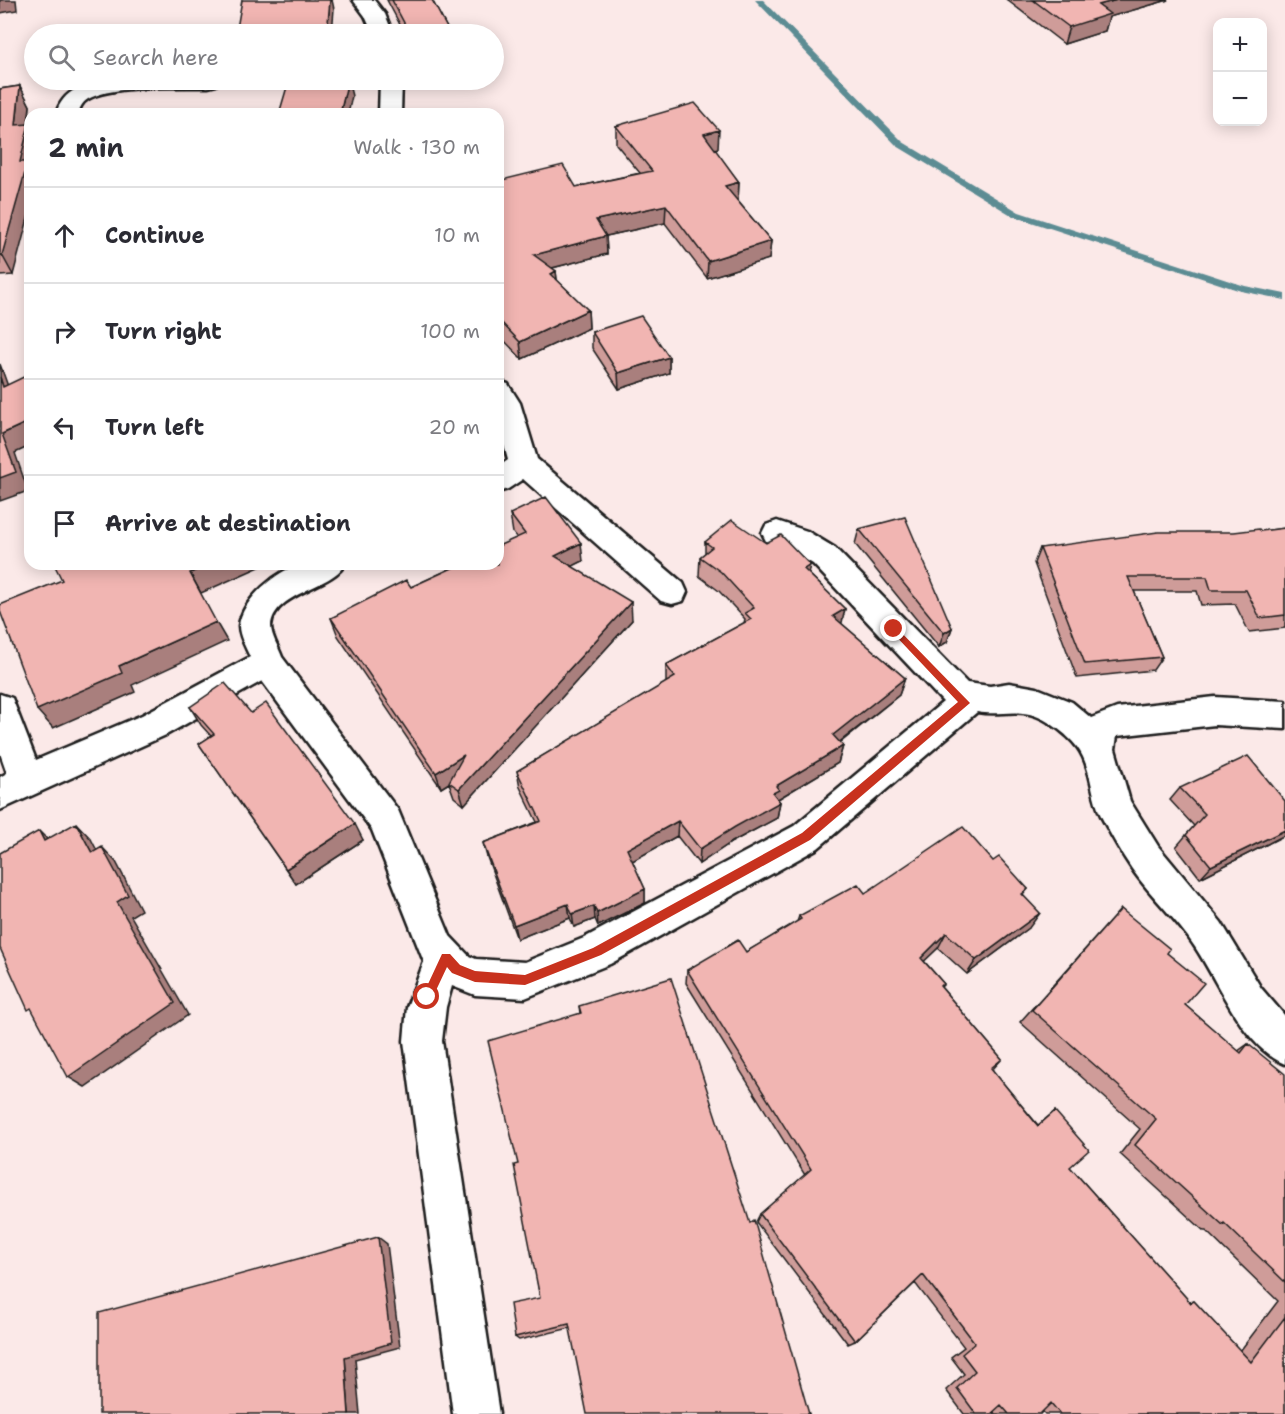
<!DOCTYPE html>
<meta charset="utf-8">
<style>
body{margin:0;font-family:"Shantell Sans",sans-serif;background:#f2f2f3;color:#2b2b33}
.controls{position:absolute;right:18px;top:18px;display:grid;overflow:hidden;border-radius:12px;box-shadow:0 3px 15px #0003}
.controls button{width:54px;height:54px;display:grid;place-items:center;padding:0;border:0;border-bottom:2px solid #e1e1e2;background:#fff;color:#2b2b33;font:30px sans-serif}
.stop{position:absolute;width:18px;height:18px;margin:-14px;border:4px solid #c8321e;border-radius:50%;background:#fff}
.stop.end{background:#c8321e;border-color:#fff;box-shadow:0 2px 6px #0008}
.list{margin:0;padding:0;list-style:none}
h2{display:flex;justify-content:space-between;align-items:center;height:78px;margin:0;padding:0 24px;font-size:26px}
h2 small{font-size:20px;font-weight:400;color:#7c7c81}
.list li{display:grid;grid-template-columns:39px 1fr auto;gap:18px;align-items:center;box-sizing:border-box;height:96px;padding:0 24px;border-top:2px solid #e1e1e2}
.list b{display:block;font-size:22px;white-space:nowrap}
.list em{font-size:20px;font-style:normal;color:#7c7c81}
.icon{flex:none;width:33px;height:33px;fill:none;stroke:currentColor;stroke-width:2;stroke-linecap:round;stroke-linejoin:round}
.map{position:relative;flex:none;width:1285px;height:1414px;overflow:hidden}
.search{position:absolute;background:#fff;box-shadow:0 3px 15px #0003;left:24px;top:24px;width:480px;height:66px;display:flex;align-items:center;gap:15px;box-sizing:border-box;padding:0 21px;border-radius:33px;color:#7c7c81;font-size:22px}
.panel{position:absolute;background:#fff;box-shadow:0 3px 15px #0003;left:24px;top:108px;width:480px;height:462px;border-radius:18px}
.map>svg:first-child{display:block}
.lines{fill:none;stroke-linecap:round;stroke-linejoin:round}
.stream{fill:#5c8c93;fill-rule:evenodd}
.minor-casing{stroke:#1c1c1c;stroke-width:5}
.minor{fill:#fff;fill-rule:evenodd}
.wall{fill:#cf9c99;stroke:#1c1c1c;stroke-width:1.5}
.shaded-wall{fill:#a97f7d;stroke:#1c1c1c;stroke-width:1.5}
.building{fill:#f1b5b2;stroke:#1c1c1c;stroke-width:1.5}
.route{fill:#c8321e}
</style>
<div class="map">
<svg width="1285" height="1414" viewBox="0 0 1285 1414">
<rect width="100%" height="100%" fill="#fbe9e8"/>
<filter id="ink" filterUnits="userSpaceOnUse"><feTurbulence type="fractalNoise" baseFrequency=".0167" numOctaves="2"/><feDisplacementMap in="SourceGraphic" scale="12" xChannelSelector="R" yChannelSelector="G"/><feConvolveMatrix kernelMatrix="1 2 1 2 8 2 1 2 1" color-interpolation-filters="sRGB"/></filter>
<g filter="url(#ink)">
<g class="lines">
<!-- stream -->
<path class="stream" d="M755,0H763L903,142L1019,212L1245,286L1285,294V300L1241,291L1013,216L897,146Z"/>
<!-- minor casing -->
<g class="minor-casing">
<path id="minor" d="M353,0H374L385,14L393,34H373L365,16Z
M108,80H219L216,85L208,87C179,87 112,85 88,99C82,103 80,107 78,114H56C63,89 85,84 108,80Z
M380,80H402L401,114H379Z
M498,381L508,384L520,403L537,459L683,583L687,592L683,601L672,604L661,601L523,479L508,489L498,492V467L508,460L498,423Z
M777,521L807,531L835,548L967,683L990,686L1009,683L1037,688L1072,702L1091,718L1117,708L1215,697L1285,701V729L1215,725L1117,736L1115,749L1130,801L1158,846L1221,922L1261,988L1285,1016V1064C1243,1047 1219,983 1195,947C1177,919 1151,897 1132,869C1121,853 1111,835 1102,818C1092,798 1092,776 1083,757C1077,743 1060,729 1048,722C1021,705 1004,717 977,712L818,848L610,964L525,998L475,995L452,986L446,1007L442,1041L499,1414H453L404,1041L407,1007L424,962L372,830L262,681L166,735L0,810V777L7,773L0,753V694L12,698L36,760L142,715L250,657C246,648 239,636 239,626C241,600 279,568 303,564C316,562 332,564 345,564C332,588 273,593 271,626C271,636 279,648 282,657L398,810L450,936L469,956L476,959L525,962L584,938L794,826L943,702L813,564L785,547L766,541L762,533L766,525Z"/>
</g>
<!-- minor -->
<use href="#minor" class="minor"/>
</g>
<!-- wall -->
<path class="wall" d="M387,0H432L448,30L449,34H405Z
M1007,0H1168L1109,17L1105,31L1064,44Z
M20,86L30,106L13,275L0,276V89Z
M616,126L718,148L714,149L739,182L738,200H737L771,241L769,259L707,278L665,223L606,236L607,254L552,268L556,271L557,280L588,310L589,328L522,359L498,334V181L576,187L640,173L616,144Z
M592,332L669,357V373L619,389L592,348Z
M510,514L583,561L572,566L632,620L464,805L454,797L449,783L441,788L338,636L331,618L411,587L517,538L513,533Z
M1285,528V628L1249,632L1235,604L1201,605L1197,591H1134L1162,657L1153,670L1077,678L1034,563L1040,548L1261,531Z
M859,529L952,628L947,642L939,647L855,544Z
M705,542L808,573L845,609L841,623L905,678L899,695L840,743L843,746L838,763L778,799L780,802L777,818L732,842L699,864L677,836L632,861L645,889V903L598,926L595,919L574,927L570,918L517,939L487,857L483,843L537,822L520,787L517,771L666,683V665L744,623L745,619L719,591L699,576L700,557L705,553Z
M190,707L251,713L363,840L296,884L199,744L211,736L201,725Z
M1180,788L1285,801V835L1200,878L1176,847L1194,826L1170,800Z
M993,861L1028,889L1023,895L1029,928L967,974L938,948L924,961L944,984L941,987L1002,1059L992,1070L1038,1125L1055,1111L1070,1167L1190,1302L1194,1301L1240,1351L1278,1301L1206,1231H1204L1120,1154L1140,1129L1020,1022L1121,909L1167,953L1185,1005L1238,1051L1248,1044L1285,1140V1414H1045L1042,1411L1040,1414H995L994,1412L991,1414H964L946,1390L964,1374L951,1357L964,1347L915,1283L855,1341L848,1344L756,1222L760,1214L805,1175L686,983L687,970L746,952L797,922L799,916L865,893Z
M579,1006L809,1414L570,1328L519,1340L515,1337L540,1298L518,1164L580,1013Z"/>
<!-- shaded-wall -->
<path class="shaded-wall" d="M0,0H16L17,10L0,13Z
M330,0H332L334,9L332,34H327Z
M1117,0H1168L1109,17L1105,31L1064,44L1069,27L1098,5Z
M448,30L449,34H425Z
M348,80L352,96L348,114H340Z
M20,86L30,106L27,133L29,124L30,126V211L13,275L2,255L20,162L16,125Z
M719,130L718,148L703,152L704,134Z
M739,182L738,200L724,203L725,186Z
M666,205L665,223L597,238L596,220Z
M606,236L607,254L536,272L534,255Z
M771,241L769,259L707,278L708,261Z
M556,271L558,289L551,274Z
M588,310L589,328L522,359L520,342Z
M669,357V373L619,389L618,373Z
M0,364L15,406L3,387L0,377Z
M30,421V446L15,453L28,491L0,501V478L2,434Z
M581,543L583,561L557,574L555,556Z
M210,564H266L201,593L190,573Z
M810,565L806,584L804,569Z
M631,602L632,620L464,805L459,789Z
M845,609L841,627L833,616Z
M216,622L227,641L132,685L135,692L53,728L37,710L119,666Z
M952,628L947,642L939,647L944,633Z
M905,678L899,695L828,751L833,735Z
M843,746L838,763L776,800L780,802L777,818L732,842L699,864L700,849L773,793L776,786Z
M464,755L468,771L441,788L436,773Z
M678,821L677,836L627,864V849Z
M76,823L91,839L106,868L92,853Z
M355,824L363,840L296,884L286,869Z
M1285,830V835L1200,878L1211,866Z
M39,831L55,847L44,841Z
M102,847L116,862L141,910L131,916L188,1015L85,1087L68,1077L117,902Z
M645,889V903L598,926L597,913Z
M568,904L570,918L517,939L514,925Z
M594,906L595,919L574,927L572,914Z
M1040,913L1029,928L967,974L976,960Z
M946,933L938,948L913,972L921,958Z
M378,1237L387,1244L400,1347L355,1359L360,1414H349L345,1357Z"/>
<!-- building -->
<path class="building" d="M242,0H330L327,34H236Z
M392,0H432L448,30L425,34H410Z
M1033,0H1117L1098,5L1110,14L1069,27Z
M289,80H348L340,114H279Z
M20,86L16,125L29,124L20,162H28L2,255H0V89Z
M695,103L719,130L704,134L739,182L725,186L771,241L708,261L666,205L596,220L606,236L534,255L556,271L551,274L588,310L520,342L498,319V181L563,165L576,187L652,171L616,126Z
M641,316L669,357L618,373L592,332Z
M30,374V421L2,434L16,472L0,478V377L3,387Z
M546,497L581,543L555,556L631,602L459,789L449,782L464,755L436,773L331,618L406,580L411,587L461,564H498V546L525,534L510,514Z
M905,517L952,628L944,633L859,529Z
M732,520L766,543L781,535L810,565L804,569L845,609L833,616L905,678L833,735L843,746L776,786L779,790L773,793L780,802L735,827L700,849L678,821L627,849L645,889L597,913L594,906L572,914L568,904L514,925L483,843L541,821L517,771L675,677L666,665L751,619L745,613L754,608L721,572L700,557L712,547L705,542Z
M1285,528V615L1260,618L1246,590H1211L1207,577H1128L1162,657L1085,664L1040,548L1158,532H1234L1259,529L1261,531Z
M54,564H210L190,573L216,622L119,666L122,673L37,710L0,611V605L62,580Z
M225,683L251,713L266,703L355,824L286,869L199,744L214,734L190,707Z
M1248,756L1285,801V830L1211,866L1186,835L1205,814L1180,788Z
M76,823L92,853L102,847L128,895L117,902L175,1003L68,1077L31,1008L28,1010L0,948V853L39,831L44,841Z
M963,827L993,861L999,857L1028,889L1022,894L1040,913L976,960L946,933L921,958L944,984L940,986L1002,1059L991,1068L1038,1126L1055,1111L1089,1150L1070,1167L1191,1303L1194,1301L1251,1362L1285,1317V1414H1060L1051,1403L1040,1414H1009L1001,1405L991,1414H976L957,1388L975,1371L962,1354L975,1343L923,1275L855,1341L760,1214L811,1169L687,970L738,940L746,952L801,919L799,916L858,884L865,893Z
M1121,909L1170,949L1167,953L1204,983L1185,1005L1241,1053L1248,1044L1285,1074V1282L1224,1223L1223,1225L1135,1145L1156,1119L1032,1010Z
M671,978L750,1223L754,1220L809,1414H587L569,1324L515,1337L510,1304L540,1298L514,1165L518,1164L488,1041L581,1013L579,1006Z
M378,1237L391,1343L345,1357L349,1414H99V1313Z"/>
</g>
<!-- route -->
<path class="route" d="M894,625L970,703L810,840L601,955L525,985L475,982L452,973L447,967L431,1001H423L422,997L442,954H450L460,965L475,971L525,975L593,948L802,833L958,702L891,631V626Z"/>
</svg>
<div class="controls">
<button>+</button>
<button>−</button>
</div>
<div class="stop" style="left:427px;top:997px"></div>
<div class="stop end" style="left:894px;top:629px"></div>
<div class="search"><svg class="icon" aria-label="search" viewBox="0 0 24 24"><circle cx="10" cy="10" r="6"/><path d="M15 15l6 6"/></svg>Search here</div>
<section class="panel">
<h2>2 min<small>Walk · 130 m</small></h2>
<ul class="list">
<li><svg class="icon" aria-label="ahead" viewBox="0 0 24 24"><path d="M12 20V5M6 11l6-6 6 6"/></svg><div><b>Continue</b></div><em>10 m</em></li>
<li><svg class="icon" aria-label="right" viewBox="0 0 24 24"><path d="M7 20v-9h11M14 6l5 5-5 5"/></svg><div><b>Turn right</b></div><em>100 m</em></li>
<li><svg class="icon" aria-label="left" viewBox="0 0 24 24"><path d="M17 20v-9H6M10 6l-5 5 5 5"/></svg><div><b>Turn left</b></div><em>20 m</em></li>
<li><svg class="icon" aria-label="arrive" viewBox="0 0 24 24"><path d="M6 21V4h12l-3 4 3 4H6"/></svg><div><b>Arrive at destination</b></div></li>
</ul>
</section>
</div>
